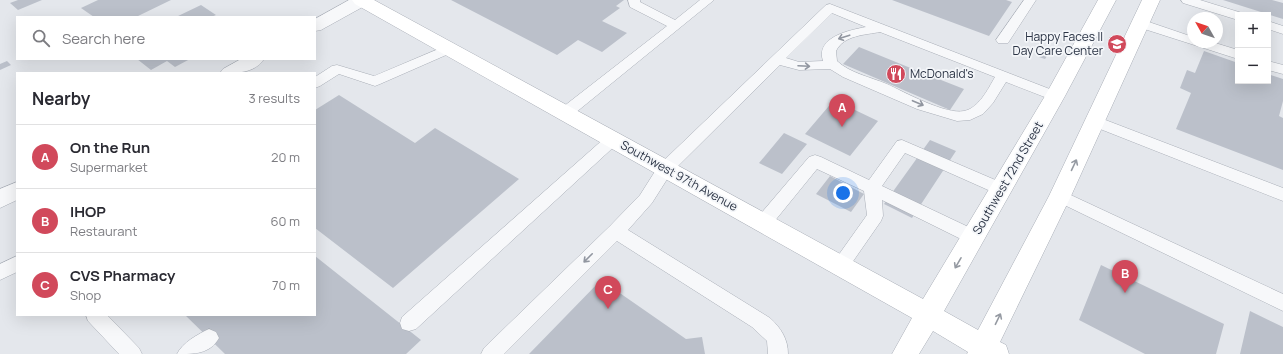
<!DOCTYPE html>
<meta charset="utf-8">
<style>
body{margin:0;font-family:Manrope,sans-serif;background:#f7f7f7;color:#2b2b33}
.controls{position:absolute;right:12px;top:12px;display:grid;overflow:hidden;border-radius:0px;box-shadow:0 4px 16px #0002}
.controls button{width:36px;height:36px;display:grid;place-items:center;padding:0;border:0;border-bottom:1px solid #e1e1e2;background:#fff;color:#2b2b33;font:20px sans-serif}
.compass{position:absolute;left:1187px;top:12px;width:36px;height:36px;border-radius:50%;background:#fff;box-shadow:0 4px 16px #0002;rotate:310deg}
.you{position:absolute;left:843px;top:193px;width:14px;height:14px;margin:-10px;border:3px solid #fff;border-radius:50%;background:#1a73e8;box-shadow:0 0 0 6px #1a73e833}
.badge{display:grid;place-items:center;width:26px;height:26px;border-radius:50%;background:#d1495b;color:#fff;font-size:13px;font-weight:700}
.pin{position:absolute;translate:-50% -33px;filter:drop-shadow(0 1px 2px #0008)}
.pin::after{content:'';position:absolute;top:21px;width:14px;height:12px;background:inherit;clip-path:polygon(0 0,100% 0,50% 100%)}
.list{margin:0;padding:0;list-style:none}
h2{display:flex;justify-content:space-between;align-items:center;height:52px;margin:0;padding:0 16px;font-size:17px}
h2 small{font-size:13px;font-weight:400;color:#7c7c81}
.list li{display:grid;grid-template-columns:26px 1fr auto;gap:12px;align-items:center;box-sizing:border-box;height:64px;padding:0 16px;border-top:1px solid #e1e1e2}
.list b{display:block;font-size:15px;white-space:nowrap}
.list p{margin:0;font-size:13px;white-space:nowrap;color:#7c7c81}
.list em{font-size:13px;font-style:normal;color:#7c7c81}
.icon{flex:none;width:22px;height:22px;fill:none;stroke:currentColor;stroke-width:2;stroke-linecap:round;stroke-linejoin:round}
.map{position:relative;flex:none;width:1283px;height:354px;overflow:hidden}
.search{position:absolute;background:#fff;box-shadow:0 4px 16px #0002;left:16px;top:16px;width:300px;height:44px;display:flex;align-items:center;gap:10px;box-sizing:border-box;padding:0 14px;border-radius:0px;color:#7c7c81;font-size:15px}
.panel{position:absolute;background:#fff;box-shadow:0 4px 16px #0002;left:16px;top:72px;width:300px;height:244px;border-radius:0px}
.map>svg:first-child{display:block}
.building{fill:#bbc0ca}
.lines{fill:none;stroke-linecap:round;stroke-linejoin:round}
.lane-casing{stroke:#a9aeb7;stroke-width:1}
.street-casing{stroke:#a9aeb7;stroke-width:1}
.secondary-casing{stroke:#a9aeb7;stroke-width:1}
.lane{fill:#f7f8fa;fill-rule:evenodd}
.street{fill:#f7f8fa;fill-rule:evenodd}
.secondary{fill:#fff;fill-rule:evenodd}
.oneway{stroke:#9196a0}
.oneway2{stroke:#959aa2}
.labels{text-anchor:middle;stroke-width:3.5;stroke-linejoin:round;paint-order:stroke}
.poi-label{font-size:12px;fill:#2b3445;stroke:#f4f6f9;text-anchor:end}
.street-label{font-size:12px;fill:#2b3445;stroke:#f4f6f9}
</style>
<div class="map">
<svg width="1283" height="354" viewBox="0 0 1283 354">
<rect width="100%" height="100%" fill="#e4e7ec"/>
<!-- building -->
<path class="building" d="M18,0H42L18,10L10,3Z
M98,0H171L136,17H94L81,8Z
M451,0H624L616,6L620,8L602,21L627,33L602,52L578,40L557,55Z
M892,0H1006L1012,2L989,36Z
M1223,0H1272L1283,3V19Z
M201,5L216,15L211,17H176Z
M859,47L913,69L964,89L950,110L843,64Z
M1043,51L1049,53L1045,59L1039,57Z
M1204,51L1238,63V81H1268V74L1283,79V101L1279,116L1283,118V170L1176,129L1191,93L1180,88L1187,70L1195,73Z
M137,59H190L175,67L167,61L151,70Z
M7,61L11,65L0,70V64Z
M339,95L415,143L435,128L519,179L393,288L315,228V110Z
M834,100L878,121L850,156L805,134Z
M784,133L807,144L782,174L759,163Z
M930,140L956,151L912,218L884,204Z
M830,176L864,194L851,212L816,194Z
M315,256L421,340L406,354H225L185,315H315Z
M1101,265L1224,324L1216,354H1145L1079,320Z
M601,280L686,339L702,337L705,354H529Z
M1250,311L1283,327V354H1240Z"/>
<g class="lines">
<!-- lane casing -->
<g class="lane-casing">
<path id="lane" d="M628,0H640V2L675,20L700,0H714L569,118L564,119L559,118L557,114L559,110L667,26L630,7Z
M1024,0H1036L1008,43H998L996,40Z
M1181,0H1200L1242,13L1244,15H1238V20L1183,3Z
M830,4L1060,93L1062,96L1060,99L1055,101L1006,82L993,103L983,114L970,120L957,121L917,109L843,77L830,69L799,70L780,65L671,173L652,203L628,230L770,318C781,328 788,339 788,354H768L767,341L752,327L617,241L504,354H481L484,348L610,226L640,195L659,165L826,5ZM832,13L866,27C850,30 815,37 823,61L799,62L786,58ZM880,32L995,77C988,89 979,108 964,111C946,115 904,92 887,84C870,77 850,73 837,61L836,51C844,35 865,35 880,32Z
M1140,19L1193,37V42H1212L1238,50V59L1135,26L1134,23L1135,20Z
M1268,21L1283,26V34L1268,29Z
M448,45L453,46L455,49L453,52L380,84L375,86L339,74L320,86L315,88V77L332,66L337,65L374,76Z
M1268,61L1283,65V74L1268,70Z
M1095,116L1283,188V201L1090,125L1088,121L1090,117Z
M612,135L617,136L620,140L617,144L416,329L409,331L402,329L400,323L402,317L607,136Z
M902,140L1007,185L1009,189L1007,193L1001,195L995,193L905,153L882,186L979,232L982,237L979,242L973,244L967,242L882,200L883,216L881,221L847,270L841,272L835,270L832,265L835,260L867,215L864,191L817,169L769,228L763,230L757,228L755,223L757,218L809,157L815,155L821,157L869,180L897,141Z
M1060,190L1283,294V311L1054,200L1052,196L1054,192Z
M17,256V272L0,280V264Z
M86,315H107L139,348L142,354H119L88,321Z
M209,329L216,332L219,338C210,354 195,354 177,354C182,343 198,334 209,329Z"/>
</g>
<!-- street casing -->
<g class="street-casing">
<path id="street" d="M349,0H371L368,4L321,30L315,31V19Z
M241,59H264C254,74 236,73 220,73L223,69Z
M17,182V200L0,208V189Z"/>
</g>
<!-- secondary casing -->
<g class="secondary-casing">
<path id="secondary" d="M352,0H374L923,299L1045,96L1098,0H1116L1065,96L944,311L978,330L1049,196L1142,0H1160L1071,196L1000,342L1006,345L1009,354H967L968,352L933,331L919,354H892L912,318L355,4Z"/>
</g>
<!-- lane -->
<use href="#lane" class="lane"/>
<!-- street -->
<use href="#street" class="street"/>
<!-- secondary -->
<use href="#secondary" class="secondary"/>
</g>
<!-- one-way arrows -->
<defs><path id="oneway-shaft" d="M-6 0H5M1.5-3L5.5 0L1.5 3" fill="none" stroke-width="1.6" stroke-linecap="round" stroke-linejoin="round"/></defs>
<g class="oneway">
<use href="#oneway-shaft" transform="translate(844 37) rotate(162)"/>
<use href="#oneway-shaft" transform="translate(804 66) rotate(3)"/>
<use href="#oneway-shaft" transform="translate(918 103) rotate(23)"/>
<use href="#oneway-shaft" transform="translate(588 258) rotate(135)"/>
</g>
<g class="oneway2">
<use href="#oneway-shaft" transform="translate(1074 165) rotate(-65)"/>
<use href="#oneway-shaft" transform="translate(958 263) rotate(120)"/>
<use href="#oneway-shaft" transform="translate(998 319) rotate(-64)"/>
</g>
<!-- icons -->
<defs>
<g id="school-disc" transform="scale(1)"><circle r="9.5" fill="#d1495b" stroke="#f4f6f9"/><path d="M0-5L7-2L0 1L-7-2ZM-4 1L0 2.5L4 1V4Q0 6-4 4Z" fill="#fff"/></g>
<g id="restaurant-disc" transform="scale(1)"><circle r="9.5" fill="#d1495b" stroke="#f4f6f9"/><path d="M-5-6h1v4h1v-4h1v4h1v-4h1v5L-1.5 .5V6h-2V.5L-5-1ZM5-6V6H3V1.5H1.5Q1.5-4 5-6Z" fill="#fff"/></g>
</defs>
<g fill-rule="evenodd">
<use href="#school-disc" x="1117" y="44"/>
<use href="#restaurant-disc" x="896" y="74"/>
</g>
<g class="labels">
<!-- poi labels -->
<g class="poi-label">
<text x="1103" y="41">Happy Faces II<tspan x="1103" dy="14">Day Care Center</tspan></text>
<text x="910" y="78" text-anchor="start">McDonald's</text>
</g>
<!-- street labels -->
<g class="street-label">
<text transform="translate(679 176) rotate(29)" y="4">Southwest 97th Avenue</text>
<text transform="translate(1008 178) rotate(-60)" y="4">Southwest 72nd Street</text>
</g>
</g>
</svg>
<div class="controls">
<button>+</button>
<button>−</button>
</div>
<svg class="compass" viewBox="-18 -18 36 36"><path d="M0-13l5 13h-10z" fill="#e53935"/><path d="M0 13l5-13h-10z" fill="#7c7c81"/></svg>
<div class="you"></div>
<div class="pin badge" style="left:842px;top:127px">A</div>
<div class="pin badge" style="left:1125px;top:293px">B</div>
<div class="pin badge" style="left:608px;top:309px">C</div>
<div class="search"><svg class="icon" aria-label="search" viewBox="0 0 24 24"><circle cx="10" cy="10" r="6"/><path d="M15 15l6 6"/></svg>Search here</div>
<section class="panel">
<h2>Nearby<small>3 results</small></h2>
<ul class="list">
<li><span class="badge">A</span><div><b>On the Run</b><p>Supermarket</p></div><em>20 m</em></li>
<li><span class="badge">B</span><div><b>IHOP</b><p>Restaurant</p></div><em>60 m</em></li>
<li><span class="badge">C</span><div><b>CVS Pharmacy</b><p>Shop</p></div><em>70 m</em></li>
</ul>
</section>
</div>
